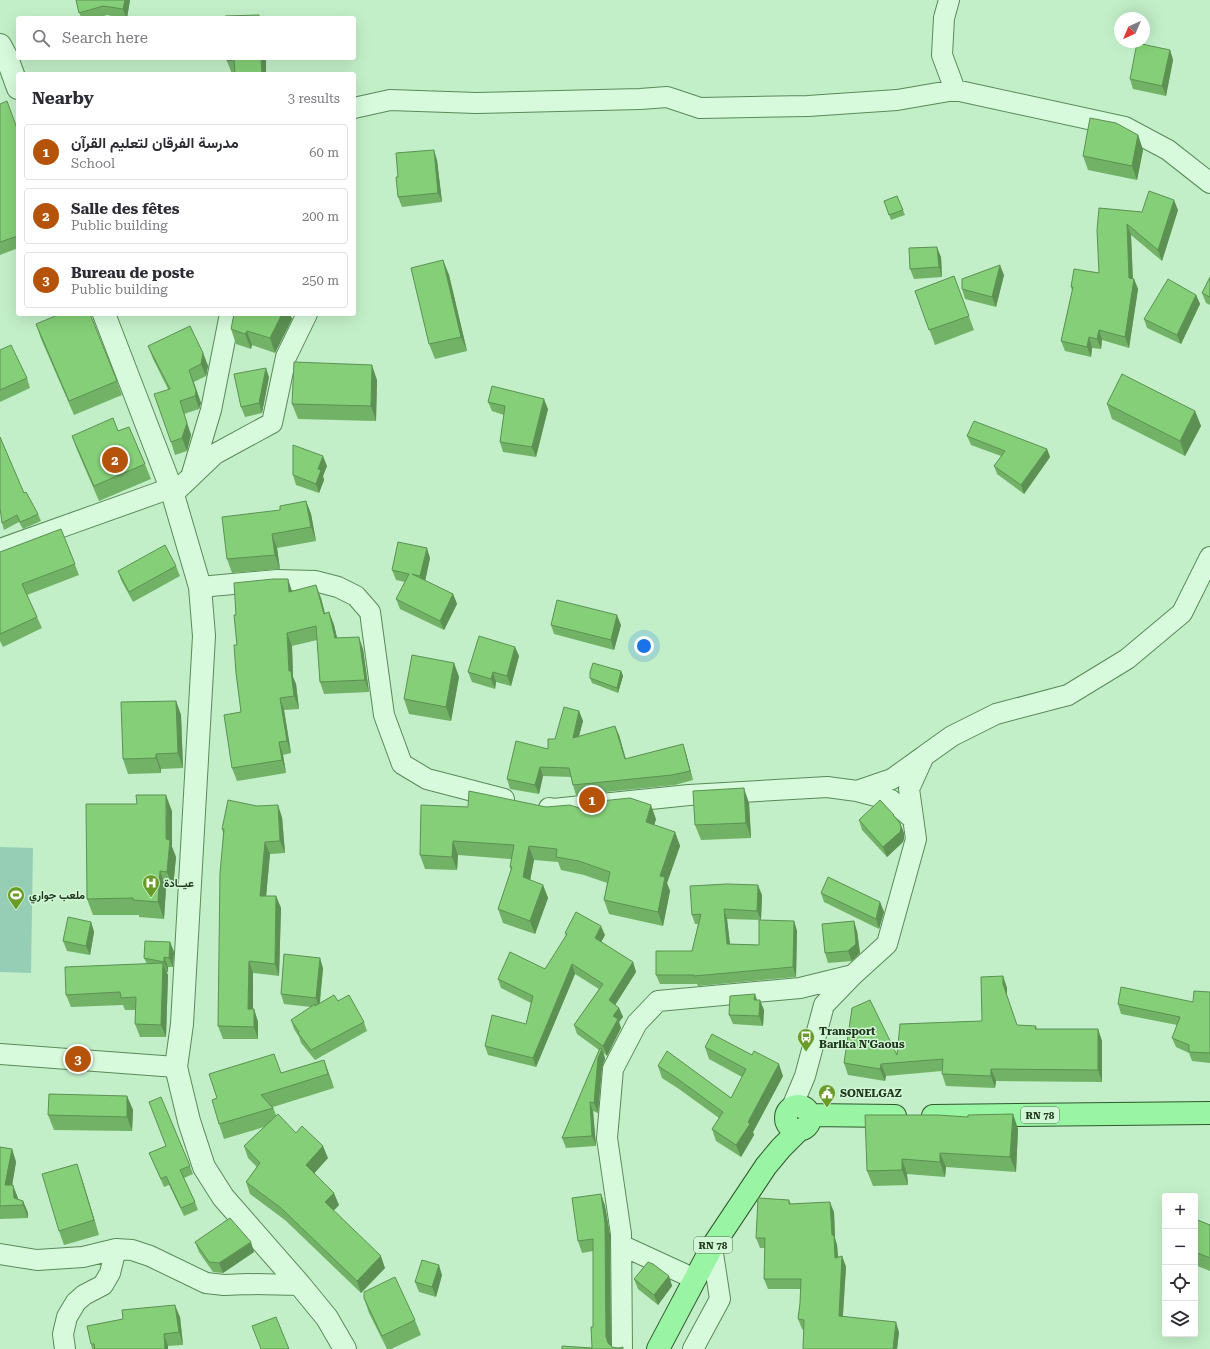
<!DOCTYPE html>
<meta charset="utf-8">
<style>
body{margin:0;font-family:"Roboto Serif",Vazirmatn,serif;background:#f2f2f3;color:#2b2b33}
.controls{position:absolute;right:12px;bottom:12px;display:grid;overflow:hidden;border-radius:4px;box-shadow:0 4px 16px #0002}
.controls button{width:36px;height:36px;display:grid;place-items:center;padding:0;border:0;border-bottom:1px solid #e1e1e2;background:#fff;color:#2b2b33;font:20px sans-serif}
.compass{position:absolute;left:1114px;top:12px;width:36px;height:36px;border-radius:50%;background:#fff;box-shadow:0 4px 16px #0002;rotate:224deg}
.you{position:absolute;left:644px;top:646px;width:14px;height:14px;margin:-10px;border:3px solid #fff;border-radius:50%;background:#1a73e8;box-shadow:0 0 0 6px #1a73e833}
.badge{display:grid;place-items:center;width:26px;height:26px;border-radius:50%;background:#b45309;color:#fff;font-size:13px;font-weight:700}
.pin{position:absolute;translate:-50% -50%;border:2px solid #fff;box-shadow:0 1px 4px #0006}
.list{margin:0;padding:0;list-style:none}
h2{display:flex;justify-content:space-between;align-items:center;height:52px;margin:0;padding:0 16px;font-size:17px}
h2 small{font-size:13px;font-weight:400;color:#7c7c81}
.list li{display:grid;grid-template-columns:26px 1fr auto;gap:12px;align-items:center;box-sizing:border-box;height:56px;margin:0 8px 8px;padding:0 8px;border:1px solid #e1e1e2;border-radius:4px}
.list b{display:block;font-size:15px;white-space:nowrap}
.list p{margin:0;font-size:13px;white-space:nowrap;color:#7c7c81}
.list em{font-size:13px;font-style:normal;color:#7c7c81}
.icon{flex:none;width:22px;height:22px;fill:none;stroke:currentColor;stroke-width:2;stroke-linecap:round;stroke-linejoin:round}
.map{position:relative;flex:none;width:1210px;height:1349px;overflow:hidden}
.search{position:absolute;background:#fff;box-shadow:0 4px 16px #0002;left:16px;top:16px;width:340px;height:44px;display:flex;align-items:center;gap:10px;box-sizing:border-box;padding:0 14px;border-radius:4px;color:#7c7c81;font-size:15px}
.panel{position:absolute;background:#fff;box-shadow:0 4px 16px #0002;left:16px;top:72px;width:340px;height:244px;border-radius:4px}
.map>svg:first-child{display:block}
.green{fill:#96ceb5}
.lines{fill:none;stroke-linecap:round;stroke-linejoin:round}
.minor-casing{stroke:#5a8a59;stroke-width:22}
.tertiary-casing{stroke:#5a8a59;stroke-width:24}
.primary-casing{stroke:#31582d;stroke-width:24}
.minor{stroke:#d6fadb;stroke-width:20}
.tertiary{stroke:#d6fadb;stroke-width:22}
.primary{stroke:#99f4a4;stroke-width:22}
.wall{fill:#72b266}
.shaded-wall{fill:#5c9153}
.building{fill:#84cf77;stroke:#5c9153}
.labels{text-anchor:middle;stroke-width:3;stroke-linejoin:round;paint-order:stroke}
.shield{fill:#d2f7d7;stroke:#557255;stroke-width:1}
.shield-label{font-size:10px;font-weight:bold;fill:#20391d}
.poi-label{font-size:11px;font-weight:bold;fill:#20391d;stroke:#d2f7d7;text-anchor:start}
</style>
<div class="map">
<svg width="1210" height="1349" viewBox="0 0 1210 1349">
<rect width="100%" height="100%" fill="#c2efc8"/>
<!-- green -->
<path class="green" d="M0,847L33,848L31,973L0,972Z"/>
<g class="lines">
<!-- minor casing -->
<g class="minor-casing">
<path id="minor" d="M949,0L944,18L942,55L955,90L1125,127L1168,150L1210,183
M354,108L390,100L476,103L640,99L667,97L700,108L808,106L897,100L955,90
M191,477L211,410L230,314
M173,494L215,454L272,423L286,357L307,314
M0,549L171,488
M200,587L277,580L315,581L338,587L356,596L370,612L384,715L402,764L427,779L504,799
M857,791L892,779L924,756
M549,808L553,809L689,795L827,787L857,791L891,800L913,819
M0,1054L176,1067
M792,1107L805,1076L824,1005L853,975
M621,1245L695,1279
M0,1254L37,1260L83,1257L116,1249L132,1250L150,1256L206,1283L224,1285L248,1284L300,1285
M65,1349L63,1334L67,1317L76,1302L84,1295L103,1285L110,1273L116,1249
M622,1349L621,1234L607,1138L613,1069L637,1023L658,1001L800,988L853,975L887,944L916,839L909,789L924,756L952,736L996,714L1068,695L1127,659L1182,613L1210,557
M693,1349L720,1299L712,1247"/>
</g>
<!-- tertiary casing -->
<g class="tertiary-casing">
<path id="tertiary" d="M0,45L7,58L18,88
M104,314L171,488L200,587L204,636L182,1024L176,1067L189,1121L204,1167L223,1197L300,1285L327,1318L345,1349"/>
</g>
<!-- primary casing -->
<g class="primary-casing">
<path id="primary" d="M786 1118a12 12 0 1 1 24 0a12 12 0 1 1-24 0Z
M809,1115L895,1116
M933,1116L1210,1113
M658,1349L712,1247L766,1166L781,1148L799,1130"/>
</g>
<!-- minor -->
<use href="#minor" class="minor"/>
<!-- tertiary -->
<use href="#tertiary" class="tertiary"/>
<!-- primary -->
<use href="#primary" class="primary"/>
</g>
<!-- wall -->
<path class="wall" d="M76,0H130L127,18H121L107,15L98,18H81Z
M1170,50L1173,60L1166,96L1133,89L1130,79Z
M266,58V74H232L227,61Z
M0,104L18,131V248L0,255Z
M1138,135L1143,150L1137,180L1088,170L1083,156Z
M437,160L442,202L402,207L398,197V177Z
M897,196L905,215L891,220L884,201Z
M1099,208L1142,212L1178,210L1162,261L1131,235L1133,278L1134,279L1138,289L1129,348L1102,340L1101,349L1092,348L1091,357L1065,351L1061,341L1072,291L1071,287L1099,273Z
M941,257L942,277L914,279L910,269Z
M443,260L449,275L467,351L435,359L429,344Z
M1004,275L996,307L965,299L962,289Z
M954,276L974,330L935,345L915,291Z
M1210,277V305L1206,303L1202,293Z
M1196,295L1200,304L1181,344L1147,328L1144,319Z
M282,314H290L292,319L275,353L252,345L251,349L236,344L231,329Z
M36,324L117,381L122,395L74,415L41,339Z
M148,346L203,353L208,366L206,376L194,382L201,403L199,409L184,414L191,435L187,451L175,455L171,442L168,389L153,359Z
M0,350L27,378L30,388L0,402Z
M269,377L262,413L245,417L241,407Z
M377,380L376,421L298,419L292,404Z
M488,402L548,409L536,457L503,452L500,442L504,415L492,411Z
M1107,404L1195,411L1201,426L1185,456L1112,419Z
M118,431L145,464L151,479L99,501L77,450L72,436Z
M967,436L1047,449L1050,457L1024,494L997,474L994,466L1001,456L971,445Z
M327,466L323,476L324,480L319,493L296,485L293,475Z
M24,493L38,514L41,521L23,529L19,522L4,530L2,523Z
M306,501L311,514L316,541L277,548L280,569L232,573L227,559L280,510Z
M61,529L79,575L27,595L42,628L3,647L0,641V552Z
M430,558L425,581L453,594L457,604L444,630L400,609L396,599L405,582L396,580L392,570Z
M176,566L180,576L133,602L121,580L118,571Z
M288,579L292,591L321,598L325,613L329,612L334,625L337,638L363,649L369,692L324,694L320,682L317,640L292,646L293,677L296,684L299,709L284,710L291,753L283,755L286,773L237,781L232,768L241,712L237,645L236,615Z
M551,625H621L614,650L554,634Z
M515,647L519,656L511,686L496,682L495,689L472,682L468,672Z
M454,663L459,677L451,721L409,714L404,699Z
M621,671L623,676L618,693L592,683L590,678Z
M176,701L181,715L183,768L161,769V773L128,774L123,759Z
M579,711L583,721L579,736L619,735L626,759L683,744L686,754L693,780L675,785L576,795L573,785L571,777L543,776L539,794L510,789L507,779L548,749L555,739Z
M749,803L751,838L701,840L695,825Z
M468,807H546L597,814L656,819L654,825L675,832L680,846L667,883L670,891L663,926L609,914L604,900L607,883L584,875L561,870L558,862L534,860L530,880L543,885L548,898L535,934L503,923L498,909L511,871L510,867L511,859L458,855L457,870L425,869L420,855Z
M172,811V847L176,857L173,888H166L164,919L139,917V915H93L87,899Z
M894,815L895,818L900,823L904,833V838L903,842L887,857L862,830L859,820Z
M282,817L285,853L270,854L266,896H276L281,908L279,976L253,973V1009H254L258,1022V1039H223L218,1026L223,833L222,829Z
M821,893L880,902L884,912L879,929L824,902Z
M762,895L761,920L727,919L730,944L759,945L794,921L797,931L796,977L698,986L697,984H660L656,975L692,951L698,924H695L692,915Z
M91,922L94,932L90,955L67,951L63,941Z
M857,931L860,953L852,961L828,963L825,953Z
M565,933L605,935L601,942L633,962L636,972L615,1005L619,1008L623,1017L619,1022L621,1028L607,1056L604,1053L605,1059L602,1068L598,1113L593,1111L596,1146L566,1148L562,1138L599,1050L577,1034L574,1025L599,989L575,974L536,1067L488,1055L485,1046L526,1024L531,1003L501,988L498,979L545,969L566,936Z
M170,942L174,952L173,967H168V972H166L168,975L166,1037H140L135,1024L136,1010H125L123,1005L71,1007L66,995L147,964L144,958Z
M323,968L320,1003L338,1001L364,1022L367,1031L315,1060L301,1043L299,1037L294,1029L291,1020L311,1007L284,1004L281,994Z
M1003,976L1007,988V996L1017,1025L1036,1026L1037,1029H1098L1102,1041V1082L996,1081L995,1088L946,1086L942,1074V1071L886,1076L885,1081L848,1075L844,1063L897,1055L982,1021Z
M1210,992V1063L1192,1061L1189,1053L1176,1047L1172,1038L1177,1025L1121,1014L1118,1004L1193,1002Z
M757,1000L764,1010L763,1026L733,1024L729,1015Z
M705,1047L783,1076L753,1132L754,1135L741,1157L716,1141L712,1129L719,1118L679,1089L662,1078L658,1066L731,1098L742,1077L709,1059Z
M324,1060L334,1088L273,1107L276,1115L296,1133L328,1158L314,1173L339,1205L333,1211L385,1268L361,1293L285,1220L250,1194L246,1182L257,1167L248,1158L244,1146L264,1127L224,1139L219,1124L217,1098L281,1073Z
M127,1096L133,1110L132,1131L54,1130L48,1115Z
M1013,1114L1018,1129L1016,1172L946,1167L945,1177L907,1174L908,1185L873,1186L867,1171L968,1117Z
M166,1146L190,1166L193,1174L184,1178L195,1202L198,1210L184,1216L169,1185L164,1187L149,1153Z
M0,1147L12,1149L16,1162L12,1185L18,1199L23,1201L28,1213V1218L0,1219Z
M82,1179L99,1235L64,1245L59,1231Z
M601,1194L605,1206L610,1235L611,1345L612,1347L624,1349L592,1348L593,1327V1251L582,1253L578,1241Z
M789,1200L791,1204L834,1212L835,1238L837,1245L838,1257L842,1256L846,1267L843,1316L899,1332L897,1349H803L804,1330L802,1329L798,1319L800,1303L801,1289H768L764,1279L765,1248H760L756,1238Z
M1195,1219L1210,1225V1271L1195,1265Z
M195,1242L254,1252L223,1273L213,1272L199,1252Z
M442,1275L436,1297L419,1292L415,1282Z
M669,1276L672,1286L658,1305L638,1289L634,1279Z
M364,1298L415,1320L421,1335L391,1349H387L369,1313Z
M180,1317L183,1345L168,1346V1349H92L91,1344Z"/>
<!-- shaded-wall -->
<path class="shaded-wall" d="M125,0H130L127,18H126L123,9Z
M1170,50L1173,60L1166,96L1162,86Z
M261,58H266V74H262V73Z
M1138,135L1143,150L1137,180L1132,166Z
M434,150L437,160L442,202L438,193Z
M1174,200L1178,210L1162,261L1158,250Z
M1127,224L1131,235L1133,284L1134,279L1138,289L1129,348L1125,337L1129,278Z
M937,247L941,257L942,277L939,267Z
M443,260L449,275L467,351L461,337Z
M1000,265L1004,275L996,307L992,297Z
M1196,295L1200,304L1181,344L1177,335Z
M282,314H290L292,319L275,353L270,338Z
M1099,330L1102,340L1101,349L1097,339Z
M247,331L252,345L251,349L245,334Z
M1089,337L1092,348L1091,357L1087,347Z
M203,353L208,366L206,376L201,364Z
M372,365L377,380L376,421L371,406Z
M266,368L269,377L262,413L259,403Z
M189,370L201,403L199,409L195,396Z
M544,399L548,409L536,457L532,447Z
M180,401L191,435L187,451L182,438Z
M1195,411L1201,426L1185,456L1180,441Z
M1047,449L1050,457L1024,494L1021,485Z
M323,456L327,466L323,476L324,480L319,493L316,484L318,469Z
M306,501L311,514L316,541L311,527Z
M272,534L277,548L280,569L275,555Z
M427,548L430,558L424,586L420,576Z
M288,579L292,592H289Z
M316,585L321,598L328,626L324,614Z
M453,594L457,604L444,630L440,621Z
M329,612L334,625L340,650L335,638Z
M617,615L621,625L614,650L611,640Z
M287,633L292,646L293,677L296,684L299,709L294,696L289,671Z
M359,637L363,649L369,692L365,680Z
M515,647L519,656L511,686L507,676Z
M454,663L459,677L451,721L446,707Z
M621,671L623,676L618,693L617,688Z
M493,672L496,682L495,689L491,679Z
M280,698L284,710L291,753L287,741Z
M176,701L181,715L183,768L178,753Z
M579,711L583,721L576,747L573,738Z
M615,726L619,735L628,768L625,759Z
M279,742L283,755L286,773L282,760Z
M683,744L686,754L693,780L690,771Z
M156,754L161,769V773L156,758Z
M540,767L543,776L539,794L535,785Z
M744,788L749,803L751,838L746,823Z
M166,795L172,811V847L176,857L173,888L167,872Z
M278,805L282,817L285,853L280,841Z
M651,805L656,819L651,836L646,822Z
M900,823L904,833V838L903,842L887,857L883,847Z
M675,832L680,846L667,883L670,891L663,926L658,912L660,876Z
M453,841L458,855L457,870L452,857Z
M265,842L270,854L265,908L260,896Z
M529,846L534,860L528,891L523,877Z
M160,871L166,888L164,919L158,902Z
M543,885L548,898L535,934L530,921Z
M758,885L762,895L761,920L757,911Z
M276,896L281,908L279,976L275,964Z
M880,902L884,912L879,929L876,919Z
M724,909L727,919L731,953L727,944Z
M794,921L797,931L796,977L793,967Z
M854,921L857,931L860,953L852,961L848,951Z
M91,922L94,932L90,955L86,946Z
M601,926L605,935L598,948L595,938Z
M170,942L174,952L173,967L169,958Z
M164,957L168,967V972L164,962Z
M320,958L323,968L319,1008L316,998Z
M249,961L253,973V1022L248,1009Z
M633,962L636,972L612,1010L609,1000Z
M163,963L168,975L166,1037L161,1025Z
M572,964L575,974L536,1067L533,1058Z
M1003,976L1007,988V996L1003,984Z
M755,994L758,1003L754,1000Z
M760,1000L764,1010L763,1026L759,1016Z
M619,1008L623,1017L619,1022L621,1028L607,1056L603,1046L613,1016Z
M254,1009L258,1022V1039L254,1027Z
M1098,1029L1102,1041V1082L1098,1070Z
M602,1049L605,1059L602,1068L598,1113L594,1103L598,1058Z
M324,1060L334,1088L328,1074Z
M779,1064L783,1076L753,1132L754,1135L741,1157L736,1145Z
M881,1064L886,1076L885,1081L880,1069Z
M991,1069L996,1081L995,1088L991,1076Z
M127,1096L133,1110L132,1131L127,1117Z
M590,1102L593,1111L596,1146L592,1136Z
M1013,1114L1018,1129L1016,1172L1010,1157Z
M323,1146L328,1158L311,1177L306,1165Z
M12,1149L16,1162L10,1198L5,1185Z
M940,1153L946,1167L945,1177L940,1162Z
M902,1159L907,1174L908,1185L902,1170Z
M77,1164L82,1179L99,1235L94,1220Z
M13,1185L18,1198V1206L14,1198Z
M334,1193L339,1205L329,1215L325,1202Z
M601,1194L605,1206L610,1235L611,1349L606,1337Z
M23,1201L28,1213V1218L23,1205Z
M830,1202L834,1212L835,1238L837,1245L839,1268L835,1258L832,1235Z
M251,1242L254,1252L223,1273L219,1263Z
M381,1256L385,1268L361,1293L357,1281Z
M842,1256L846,1267L842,1326L839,1316Z
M439,1265L442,1275L436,1297L432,1287Z
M669,1276L672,1286L658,1305L654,1295Z
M175,1305L180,1317L183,1345L179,1332Z
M896,1322L899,1332L897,1349H893Z
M164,1334L168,1346V1349H165Z"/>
<!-- building -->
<path class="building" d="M76,0H125L123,9L103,6L79,13Z
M259,15V18H225V16Z
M1137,43L1170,50L1162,86L1130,79Z
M227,58H261L262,73L235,74L234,60L227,61Z
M7,101L18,131V236L0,242V104Z
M1090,118L1116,123L1138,135L1132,166L1083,156Z
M434,150L438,193L398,197L396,177H398L396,153Z
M1149,191L1174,200L1158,250L1127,224L1129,278L1134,279L1125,337L1099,330L1097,339L1089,337L1087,347L1061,341L1073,287H1071L1074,269L1099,273L1097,230L1099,208L1142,212Z
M897,196L903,210L889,215L884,201Z
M937,247L939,267L910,269L909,248Z
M443,260L461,337L429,344L411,268Z
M1000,265L992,297L962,289V279Z
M954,276L969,316L929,330L915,291Z
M1210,277V297L1202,293Z
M1168,279L1196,295L1177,335L1144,319Z
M60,314H90L117,381L69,401L36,324Z
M234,314H282L270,338L247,331L245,334L231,329Z
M190,326L203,353L201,364L189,370L196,391L195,396L180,401L187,423L182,438L171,442L154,394L170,389L148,346Z
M11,345L27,378L0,390V350Z
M294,362L372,365L371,406L292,404Z
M266,368L259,403L241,407L234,374Z
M1122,374L1195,411L1180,441L1107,404Z
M492,386L544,399L532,447L500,442L505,406L488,402Z
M113,418L118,431L129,427L145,464L94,486L72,436Z
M974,421L1047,449L1021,485L994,466L1005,451L967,436Z
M0,437L24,493L26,492L38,514L30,518L20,522L17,515L2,523L0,508Z
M293,445L323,456L318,469L321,470L316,484L293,475Z
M306,501L311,527L272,534L275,555L227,559L222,517L280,510V506Z
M61,529L75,564L22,584L37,617L0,634V552Z
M398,542L427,548L420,576L412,574L453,594L440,621L396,599L409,574L392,570Z
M165,545L176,566L129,592L118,571Z
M273,579H288L289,592L316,585L324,614L329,612L335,638L359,637L365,680L320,682L316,626L287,633L289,671H291L294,696L280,698L287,741L279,742L282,760L232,768L224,715L241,712L236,673L234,645H237L234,615H236L234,583Z
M557,600L617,615L611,640L551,625Z
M479,636L515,647L507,676L493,672L491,679L468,672Z
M412,655L454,663L446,707L404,699Z
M593,663L621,671L617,688L590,678V672Z
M176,701L178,753L156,754V758L123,759L121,702Z
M564,707L579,711L573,738L615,726L625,759L683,744L690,771L672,775L573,785L569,768L540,767L535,785L507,779L516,741L548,749V739H555Z
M744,788L746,823L695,825L693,791Z
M469,791L546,807L570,805L597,814L601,801L630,798L651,805L646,822L675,832L660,876L665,877L658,912L604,900L610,872L579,861L556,857L557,849L529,846L523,877L543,885L530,921L498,909L512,867H510L514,845L453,841L452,857L420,855L421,805L468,807Z
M136,795H166V839L170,840L167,872L160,871L158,902L133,900V898L87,899L86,804H137Z
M228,800L257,806L278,805L280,841L265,842L260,896H276L275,964L249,961L248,1009H254V1027L218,1026L220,873L224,829H222Z
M880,800L894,815H893L900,823L901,828L900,832L883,847L859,820Z
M828,877L880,902L876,919L821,893Z
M727,884L758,885L757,911L724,909L727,944L759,945V920L794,921L793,967L694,976V975H656V951H692L701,914L692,915L690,886Z
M576,912L601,926L595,938L633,962L609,1000L619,1008L613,1016L618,1019L603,1046L574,1025L603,984L572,964L533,1058L485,1046L492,1015L526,1024L533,996L498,979L510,952L545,969L567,934L565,933Z
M68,917L91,922L86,946L63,941Z
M854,921L856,944L848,951L825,953L822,924Z
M145,941L170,942L169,958L164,957V962L144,958Z
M284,954L320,958L316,998L281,994Z
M163,963L161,1025L135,1024L136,997L121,998L120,992L66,995L65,967Z
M1003,976V984L1017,1025L1036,1026L1035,1029H1098V1070L991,1069V1076L942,1074L943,1059L881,1064L880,1069L844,1063L852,1008L870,1000L897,1055L900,1024L982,1021L981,977Z
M1121,987L1193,1002L1194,991L1210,992V1053L1189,1052V1045L1172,1038L1180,1017L1118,1004Z
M755,994L754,1000H760L759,1016L729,1015L730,996Z
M334,995L338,1001L349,995L364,1022L311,1050L298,1033L299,1032L291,1020L315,1004V1006Z
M712,1034L752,1055L754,1051L779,1064L748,1122L750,1124L736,1145L712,1129L723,1112L675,1077L658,1066L667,1051L731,1098L746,1069L705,1047Z
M600,1048L602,1049L598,1058L594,1103L590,1102L592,1136L562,1138Z
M274,1054L281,1073L324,1060L328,1074L261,1095L273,1108L219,1124L212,1100L217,1098L209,1074Z
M49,1094L127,1096V1117L48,1115Z
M161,1097L190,1166L180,1170L195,1202L181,1208L166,1176L161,1179L149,1153L166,1146L149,1102Z
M278,1114L296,1133L302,1126L323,1146L306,1165L334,1193L325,1202L381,1256L357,1281L281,1208L246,1182L260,1163L244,1146Z
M1013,1114L1010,1157L940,1153V1162L902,1159V1170L867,1171L865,1115H937L968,1117V1115Z
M0,1147L12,1149L5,1185H13L14,1198L23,1201V1205L0,1206Z
M77,1164L94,1220L59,1231L42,1174Z
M601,1194L605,1223L606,1337L608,1343L612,1347L618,1348L623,1347V1349H562V1346L592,1348L591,1327H593V1239L578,1241L572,1198Z
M758,1198L789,1200V1204L830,1202L832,1235H834L835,1258L842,1256L839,1316L896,1322L893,1349H803L804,1320L798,1319L800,1303L801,1279H764L765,1238H756Z
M230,1218L251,1242L219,1263L209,1262L195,1242Z
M1195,1219L1210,1225V1258L1195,1252Z
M422,1260L439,1265L432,1287L415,1282Z
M648,1262L653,1264L669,1276L654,1295L634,1279Z
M395,1277L415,1320L382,1336L364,1298V1292Z
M175,1305L179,1332L164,1334L165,1349H95L94,1344H91L87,1326L123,1319L122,1310Z
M276,1317L289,1349H261L252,1326Z"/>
<!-- icons -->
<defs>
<g id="hospital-pin" transform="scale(0.9)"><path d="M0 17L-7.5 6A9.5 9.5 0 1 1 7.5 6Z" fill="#699b27" stroke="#d2f7d7"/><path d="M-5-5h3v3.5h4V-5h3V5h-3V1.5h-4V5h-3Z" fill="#fff"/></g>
<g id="stadium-pin" transform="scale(0.9)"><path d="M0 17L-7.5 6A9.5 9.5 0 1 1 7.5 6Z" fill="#699b27" stroke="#d2f7d7"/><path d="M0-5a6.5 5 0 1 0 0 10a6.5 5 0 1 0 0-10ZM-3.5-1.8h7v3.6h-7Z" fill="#fff"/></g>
<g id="bus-pin" transform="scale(0.9)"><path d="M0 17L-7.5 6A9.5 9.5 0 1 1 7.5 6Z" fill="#699b27" stroke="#d2f7d7"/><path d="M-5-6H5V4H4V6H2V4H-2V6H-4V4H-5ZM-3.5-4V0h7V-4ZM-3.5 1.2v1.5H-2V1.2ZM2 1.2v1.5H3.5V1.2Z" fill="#fff"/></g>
<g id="civic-pin" transform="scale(0.9)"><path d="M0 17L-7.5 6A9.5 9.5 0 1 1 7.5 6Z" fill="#699b27" stroke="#d2f7d7"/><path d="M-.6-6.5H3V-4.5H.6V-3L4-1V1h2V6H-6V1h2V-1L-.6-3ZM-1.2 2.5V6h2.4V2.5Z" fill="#fff"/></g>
</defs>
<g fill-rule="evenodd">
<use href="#hospital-pin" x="151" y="883"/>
<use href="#stadium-pin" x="16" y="895"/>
<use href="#bus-pin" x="806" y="1037"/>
<use href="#civic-pin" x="827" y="1093"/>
</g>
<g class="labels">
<!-- shield labels -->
<g class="shield">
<rect x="1021" y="1107" width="38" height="16" rx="3"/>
<rect x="694" y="1237" width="38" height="16" rx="3"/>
</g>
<g class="shield-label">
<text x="1040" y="1119">RN 78</text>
<text x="713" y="1249">RN 78</text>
</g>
<!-- poi labels -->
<g class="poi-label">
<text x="164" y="887">عيــادة</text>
<text x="29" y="899">ملعب جواري</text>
<text x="819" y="1035">Transport<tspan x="819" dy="13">Barika N'Gaous</tspan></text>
<text x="840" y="1097">SONELGAZ</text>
</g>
</g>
</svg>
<div class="controls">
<button>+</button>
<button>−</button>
<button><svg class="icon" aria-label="locate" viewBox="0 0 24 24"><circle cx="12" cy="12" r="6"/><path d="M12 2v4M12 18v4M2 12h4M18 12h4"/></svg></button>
<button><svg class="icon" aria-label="layers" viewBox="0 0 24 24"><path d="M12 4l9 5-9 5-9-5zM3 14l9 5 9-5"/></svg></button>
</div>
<svg class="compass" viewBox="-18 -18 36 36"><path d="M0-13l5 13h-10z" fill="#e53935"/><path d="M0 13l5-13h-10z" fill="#7c7c81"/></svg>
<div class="you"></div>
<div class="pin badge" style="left:592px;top:800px">1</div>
<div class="pin badge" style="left:115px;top:460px">2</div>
<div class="pin badge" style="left:78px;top:1059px">3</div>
<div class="search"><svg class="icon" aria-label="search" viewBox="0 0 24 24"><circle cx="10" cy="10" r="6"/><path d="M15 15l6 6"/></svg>Search here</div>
<section class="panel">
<h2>Nearby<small>3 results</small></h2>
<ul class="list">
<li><span class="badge">1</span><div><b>مدرسة الفرقان لتعليم القرآن</b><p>School</p></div><em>60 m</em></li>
<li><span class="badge">2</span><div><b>Salle des fêtes</b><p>Public building</p></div><em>200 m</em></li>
<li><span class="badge">3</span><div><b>Bureau de poste</b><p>Public building</p></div><em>250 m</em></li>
</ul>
</section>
</div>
